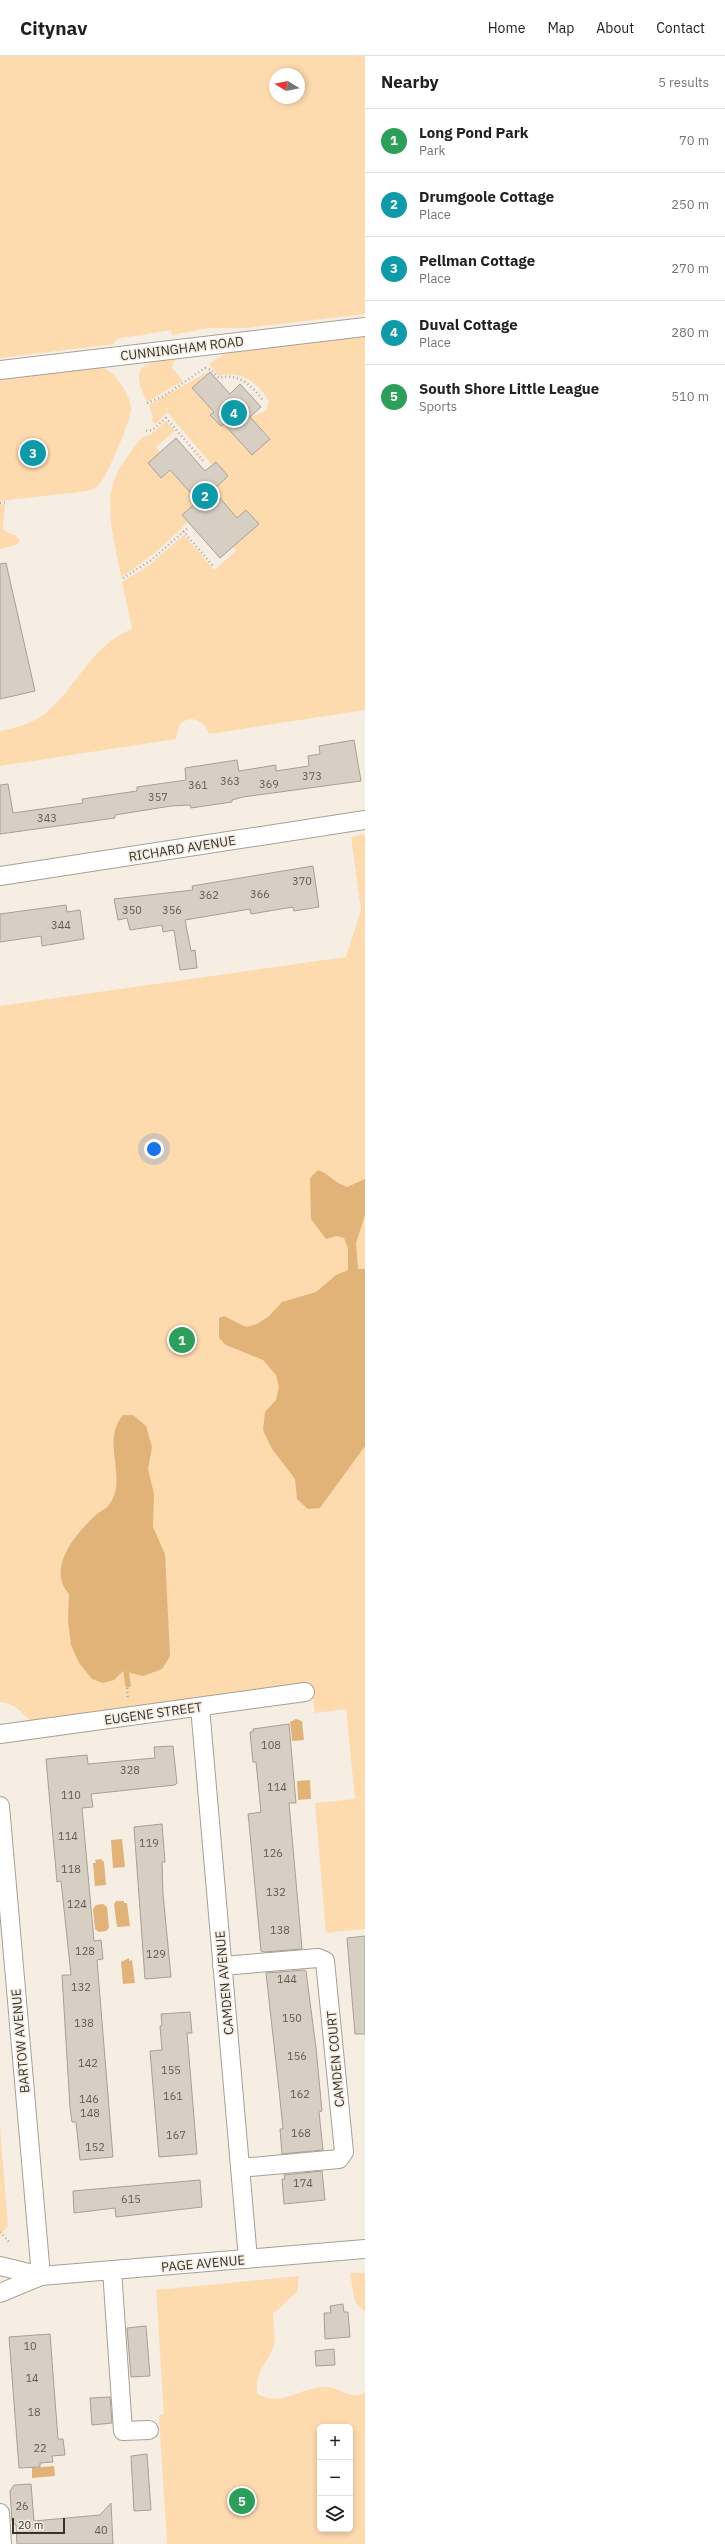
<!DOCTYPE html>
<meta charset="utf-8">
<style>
body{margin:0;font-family:"IBM Plex Sans",sans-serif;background:#f6f6f6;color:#202124}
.controls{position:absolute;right:12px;bottom:12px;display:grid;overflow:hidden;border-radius:6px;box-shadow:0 2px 6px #0003}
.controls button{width:36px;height:36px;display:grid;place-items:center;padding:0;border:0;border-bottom:1px solid #e0e0e0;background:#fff;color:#202124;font:20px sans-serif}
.compass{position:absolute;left:269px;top:12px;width:36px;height:36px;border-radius:50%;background:#fff;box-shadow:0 2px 6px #0003;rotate:280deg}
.scale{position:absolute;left:12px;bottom:10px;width:53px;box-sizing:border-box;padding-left:4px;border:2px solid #37332f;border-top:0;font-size:11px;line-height:14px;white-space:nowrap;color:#37332f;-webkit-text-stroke:3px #f7eee3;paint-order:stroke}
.you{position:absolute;left:154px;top:1093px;width:14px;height:14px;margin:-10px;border:3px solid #fff;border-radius:50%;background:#1a73e8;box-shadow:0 0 0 6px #1a73e833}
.badge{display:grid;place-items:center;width:26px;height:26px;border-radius:50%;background:#216277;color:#fff;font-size:13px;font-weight:700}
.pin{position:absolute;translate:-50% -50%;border:2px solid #fff;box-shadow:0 1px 4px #0006}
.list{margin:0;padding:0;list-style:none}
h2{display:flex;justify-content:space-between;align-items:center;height:52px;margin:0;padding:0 16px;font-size:17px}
h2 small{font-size:13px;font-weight:400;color:#757577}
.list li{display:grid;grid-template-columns:26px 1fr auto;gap:12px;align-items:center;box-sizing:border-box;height:64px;padding:0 16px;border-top:1px solid #e0e0e0}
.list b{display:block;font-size:15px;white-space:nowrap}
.list p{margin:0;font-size:13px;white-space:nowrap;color:#757577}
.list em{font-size:13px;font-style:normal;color:#757577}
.icon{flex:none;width:22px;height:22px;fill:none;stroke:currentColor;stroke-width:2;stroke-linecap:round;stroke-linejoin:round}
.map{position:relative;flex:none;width:365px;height:2488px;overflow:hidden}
header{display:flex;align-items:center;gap:24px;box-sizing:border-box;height:56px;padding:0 20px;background:#fff;border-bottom:1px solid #e0e0e0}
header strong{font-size:19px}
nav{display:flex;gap:22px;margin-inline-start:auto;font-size:14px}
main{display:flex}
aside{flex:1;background:#fff}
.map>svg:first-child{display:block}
.green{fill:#fedaaf;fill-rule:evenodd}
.water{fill:#e1b379}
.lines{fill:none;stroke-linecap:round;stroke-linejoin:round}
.stream{stroke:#e1b379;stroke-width:5.5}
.building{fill:#d8cfc4;stroke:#a89f95}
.minor-casing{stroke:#a89f95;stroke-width:20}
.path{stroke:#b0a9a0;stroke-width:2.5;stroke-dasharray:1 3;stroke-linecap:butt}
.minor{stroke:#fff;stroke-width:18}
.labels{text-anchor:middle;stroke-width:3.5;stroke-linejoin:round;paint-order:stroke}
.number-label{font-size:11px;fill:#5f5a54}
.street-label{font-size:13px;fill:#37332f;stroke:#f7eee3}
</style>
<header>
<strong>Citynav</strong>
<nav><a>Home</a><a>Map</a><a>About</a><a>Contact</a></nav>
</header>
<main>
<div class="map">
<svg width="365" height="2488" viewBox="0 0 365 2488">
<rect width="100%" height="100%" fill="#f7eee3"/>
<!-- green -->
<path class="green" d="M0,0H365V258L246,272H209L172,279L171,274L121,282L116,284L114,288L0,302ZM275,18H299V42H275Z
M365,279V654L209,678C205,664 190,658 179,669L176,683L0,710V675C14,672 28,669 40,661C76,637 86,592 132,573L122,526L148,510L184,479L214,514L236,495L233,491L259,468L246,454L237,462L213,434L228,420L216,406L212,409L167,356L156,368L151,365L153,361L149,349L209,315L192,333L214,356L211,359L221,370L224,368L252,398L270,382L250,361L266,355L269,346C259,327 242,314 219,320L209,308L230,294Z
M177,300L172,312L183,325L147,346C129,309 143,307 177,300Z
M100,311C114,313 131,339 131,353C131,365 107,419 99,429C96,432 93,433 88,435L0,445V321Z
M166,365L175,375L156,391L160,396L148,407L161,422L170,414L198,445L182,459L188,466C167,487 147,505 121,521C116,491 104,455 114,425C119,409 132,395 142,381L150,379Z
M5,448L3,473L6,476L16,479L20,485L16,489L0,493V449Z
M365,778V1873L326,1877L315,1747L355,1743L346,1653L315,1657L310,1626L31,1666C22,1656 14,1647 0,1646V950L346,901L361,854L351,781Z
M0,2071L8,2170L0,2179Z
M350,2217H365V2256L355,2246Z
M299,2220L297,2236L273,2258C273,2270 277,2281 273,2292C264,2313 256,2312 257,2338C283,2351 297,2333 322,2331C339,2329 347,2345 365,2337V2488H167L159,2359L164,2358L156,2234ZM320,2371H350V2473H320Z"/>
<!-- water -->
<path class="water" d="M318,1114C331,1119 333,1126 347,1131L365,1123V1159L356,1187L358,1213H365V1390L320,1452L308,1453L297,1443L295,1423L272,1393L263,1374L265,1356L276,1344L279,1331L276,1319L263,1304L226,1289L219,1282V1262L224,1260L246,1271L257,1268L269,1260L282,1246L316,1236L336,1219L348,1214V1192L344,1182L336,1180L326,1183L311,1163L310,1122Z
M123,1359H133L146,1370L152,1391L148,1413L154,1438L153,1471L165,1498L170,1600L162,1613L143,1620L123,1615L114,1624L103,1627L92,1623L79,1607L71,1589L68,1564L69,1538C46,1512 76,1477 97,1458C100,1455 106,1453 109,1449C129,1422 100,1386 123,1359Z
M296,1663L302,1665L304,1684L292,1685L290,1666Z
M310,1724L311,1743L298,1744L297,1725Z
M122,1783L125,1811L113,1812L111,1784Z
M101,1803L104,1806L106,1829L95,1830L93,1807H96L95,1804Z
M116,1845H124V1847H127L130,1870L117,1871L114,1848Z
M103,1848L107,1851L109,1872L106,1875L99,1876L95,1873L93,1853L96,1849Z
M129,1902V1905L132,1904L135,1927L123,1928L121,1906Z
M54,2410L55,2420L32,2422V2412Z"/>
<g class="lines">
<!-- stream -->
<path class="stream" d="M126,1615L128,1629"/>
</g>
<!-- building -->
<path class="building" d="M210,316L230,338L240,328L261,351L250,361L270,383L252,399L224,368L221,370L210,359L214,356L192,332Z
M176,382L205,415L216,406L228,420L213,434L237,462L246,454L259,468L220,502L182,459L198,445L170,414L161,422L148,407Z
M6,507L35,635L0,643V508Z
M354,684L361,725L243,741L232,744V746L191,752L190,749L171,750L115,759V762L0,778V729L8,728L13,757L83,747L82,743L137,735V731L186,724L185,712L237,704L239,715L276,709V715L309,710L308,700L320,698L319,690Z
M313,810L319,851L294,855L293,851L251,858L250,853L185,864L191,895L195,894L197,912L180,914L174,874L163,876L162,869L130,874L127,862L118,864L114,843L193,834L192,830Z
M66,849L67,856L80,854L84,883L42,890L41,880L0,886V858Z
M289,1668L296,1747H289L302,1893L264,1896L261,1895L249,1767L248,1758L261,1756L256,1706H253L250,1676H253V1673Z
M173,1690L177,1727L175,1729L91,1738L93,1751L82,1752L94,1885L101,1884L103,1903L97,1904L113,2101L80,2104L76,2066H72L70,2052L62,1919H71L61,1825L57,1826L46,1703L87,1699L88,1708L155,1702L154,1691Z
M162,1768L165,1806H162L163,1838L171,1921L145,1923L134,1771Z
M365,1880V1978H355L347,1882Z
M304,1914L306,1915L316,1992L322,2055L319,2056L323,2094L282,2098L280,2073H283L279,2034L266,1917Z
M190,1956L192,1977H187L197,2098L159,2101L150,1995L162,1994L160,1970L162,1969L161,1958Z
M322,2115L325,2144L284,2148L282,2123H285L284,2119Z
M200,2124L202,2151L116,2161L115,2152L74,2157L73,2135Z
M343,2248L344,2256H348L350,2281L325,2283L324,2257H331L330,2250Z
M146,2270L150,2320L131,2321L127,2272Z
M50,2278L58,2383H63L65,2399L52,2400L53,2406L40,2407V2411L19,2412L9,2281Z
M334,2293L335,2309L316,2310L315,2295Z
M110,2341L112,2367L92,2369L90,2342Z
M147,2398L151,2454L134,2455L131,2400Z
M31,2428L34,2465L100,2459L111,2447L113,2488H17L16,2469L12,2466L10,2435L14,2429Z"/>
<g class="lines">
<!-- minor casing -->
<g class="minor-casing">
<path id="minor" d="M0,314L365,271
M0,820L365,764
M200,1651L248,2203
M0,1678L305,1636
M0,1750L41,2220
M222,1910L318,1902L325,1905L344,2096L339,2103L240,2112
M0,2210L41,2220L365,2193
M112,2214L123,2375L149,2374
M0,2237L41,2220
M0,2457L2,2488"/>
</g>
<!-- path -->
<path class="path" d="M147,347L164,340L205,312L211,314L219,322C238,316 252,330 263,344
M146,375L152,374L166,362L205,407
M0,447L7,446
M183,475L214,511
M123,522L150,505L189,471
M127,1632L128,1644
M0,2176L11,2188"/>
<!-- minor -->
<use href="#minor" class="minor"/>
</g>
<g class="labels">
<!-- number labels -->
<g class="number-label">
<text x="312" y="724">373</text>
<text x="230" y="729">363</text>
<text x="269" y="732">369</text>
<text x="198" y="733">361</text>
<text x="158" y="745">357</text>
<text x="47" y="766">343</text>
<text x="302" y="829">370</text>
<text x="260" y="842">366</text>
<text x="209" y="843">362</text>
<text x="132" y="858">350</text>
<text x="172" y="858">356</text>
<text x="61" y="873">344</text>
<text x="271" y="1693">108</text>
<text x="130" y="1718">328</text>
<text x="277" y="1735">114</text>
<text x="71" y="1743">110</text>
<text x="68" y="1784">114</text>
<text x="149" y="1791">119</text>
<text x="273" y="1801">126</text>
<text x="71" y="1817">118</text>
<text x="276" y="1840">132</text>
<text x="77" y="1852">124</text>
<text x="280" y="1878">138</text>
<text x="85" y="1899">128</text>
<text x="156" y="1902">129</text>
<text x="287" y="1927">144</text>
<text x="81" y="1935">132</text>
<text x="292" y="1966">150</text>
<text x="84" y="1971">138</text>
<text x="297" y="2004">156</text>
<text x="88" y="2011">142</text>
<text x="171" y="2018">155</text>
<text x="300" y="2042">162</text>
<text x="173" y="2044">161</text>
<text x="89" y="2047">146</text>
<text x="90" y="2061">148</text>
<text x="301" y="2081">168</text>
<text x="176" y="2083">167</text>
<text x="95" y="2095">152</text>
<text x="303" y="2131">174</text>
<text x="131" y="2147">615</text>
<text x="30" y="2294">10</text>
<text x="32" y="2326">14</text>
<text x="34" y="2360">18</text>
<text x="40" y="2396">22</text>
<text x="22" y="2454">26</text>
<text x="101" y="2478">40</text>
</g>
<!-- street labels -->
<g class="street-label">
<text transform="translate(182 292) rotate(-7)" y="5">CUNNINGHAM ROAD</text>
<text transform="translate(182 792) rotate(-9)" y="5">RICHARD AVENUE</text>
<text transform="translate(153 1657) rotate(-8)" y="5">EUGENE STREET</text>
<text transform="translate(224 1927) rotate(-95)" y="5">CAMDEN AVENUE</text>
<text transform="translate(20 1985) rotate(-95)" y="5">BARTOW AVENUE</text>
<text transform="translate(335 2003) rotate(-95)" y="5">CAMDEN COURT</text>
<text transform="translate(203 2207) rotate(-5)" y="5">PAGE AVENUE</text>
</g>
</g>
</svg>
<div class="controls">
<button>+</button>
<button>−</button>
<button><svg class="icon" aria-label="layers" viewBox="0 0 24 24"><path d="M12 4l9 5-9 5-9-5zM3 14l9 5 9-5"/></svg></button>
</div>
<svg class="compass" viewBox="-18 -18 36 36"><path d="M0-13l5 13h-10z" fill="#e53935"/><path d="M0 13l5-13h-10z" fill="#757577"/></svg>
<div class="scale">20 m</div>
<div class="you"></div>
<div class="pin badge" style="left:182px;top:1284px;background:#2e9e5b">1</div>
<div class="pin badge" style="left:205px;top:440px;background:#0f9aa8">2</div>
<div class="pin badge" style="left:33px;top:397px;background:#0f9aa8">3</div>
<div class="pin badge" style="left:234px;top:357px;background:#0f9aa8">4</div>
<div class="pin badge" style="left:242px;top:2445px;background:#2e9e5b">5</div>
</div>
<aside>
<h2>Nearby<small>5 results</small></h2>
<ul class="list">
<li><span class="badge" style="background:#2e9e5b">1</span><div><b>Long Pond Park</b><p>Park</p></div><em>70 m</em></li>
<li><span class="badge" style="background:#0f9aa8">2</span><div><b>Drumgoole Cottage</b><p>Place</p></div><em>250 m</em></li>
<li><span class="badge" style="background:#0f9aa8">3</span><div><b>Pellman Cottage</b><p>Place</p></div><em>270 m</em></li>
<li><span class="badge" style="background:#0f9aa8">4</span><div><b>Duval Cottage</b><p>Place</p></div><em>280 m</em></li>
<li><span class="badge" style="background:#2e9e5b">5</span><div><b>South Shore Little League</b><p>Sports</p></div><em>510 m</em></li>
</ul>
</aside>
</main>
